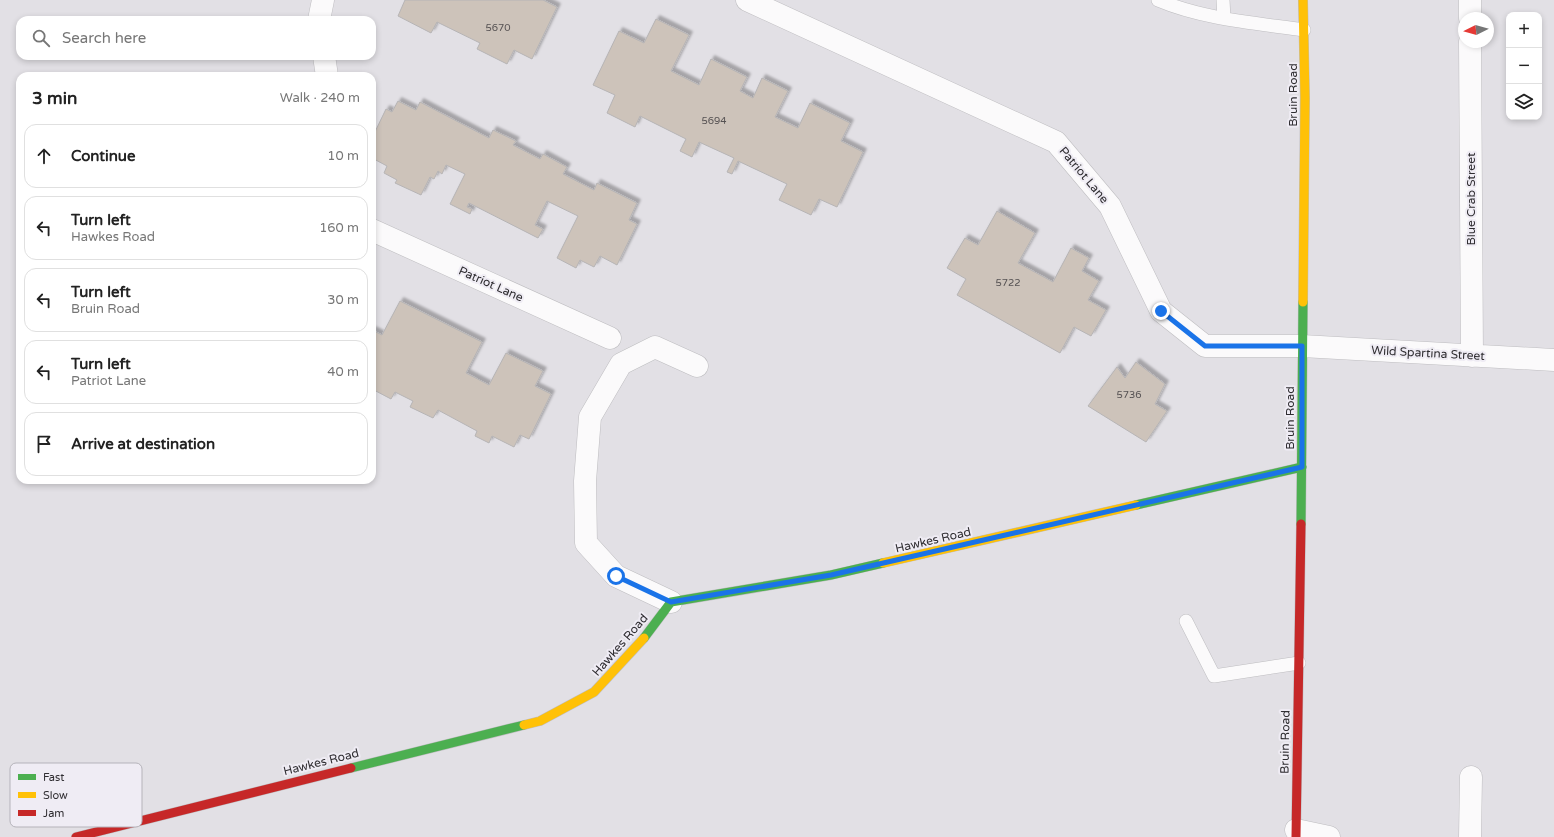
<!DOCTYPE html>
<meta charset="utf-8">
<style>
body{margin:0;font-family:"Varela Round",sans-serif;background:#f6f6f6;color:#222}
.controls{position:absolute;right:12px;top:12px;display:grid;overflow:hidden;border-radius:8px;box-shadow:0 2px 6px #0003}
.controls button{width:36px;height:36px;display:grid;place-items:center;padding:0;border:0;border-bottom:1px solid #e0e0e0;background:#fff;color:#222;font:20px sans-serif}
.compass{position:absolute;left:1458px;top:12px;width:36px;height:36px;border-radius:50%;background:#fff;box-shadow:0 2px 6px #0003;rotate:265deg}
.stop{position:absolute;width:12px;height:12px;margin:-9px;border:3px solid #1a73e8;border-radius:50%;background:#fff}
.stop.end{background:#1a73e8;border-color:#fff;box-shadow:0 1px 4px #0008}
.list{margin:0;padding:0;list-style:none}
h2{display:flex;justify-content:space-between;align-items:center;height:52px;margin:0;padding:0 16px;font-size:17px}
h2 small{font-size:13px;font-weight:400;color:#767676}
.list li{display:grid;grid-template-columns:26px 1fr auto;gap:12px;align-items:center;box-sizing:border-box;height:64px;margin:0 8px 8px;padding:0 8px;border:1px solid #e0e0e0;border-radius:12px}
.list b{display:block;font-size:15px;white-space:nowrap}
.list p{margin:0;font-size:13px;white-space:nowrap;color:#767676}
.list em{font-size:13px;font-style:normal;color:#767676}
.icon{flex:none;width:22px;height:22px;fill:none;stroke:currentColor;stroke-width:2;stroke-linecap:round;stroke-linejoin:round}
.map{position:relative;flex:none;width:1554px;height:837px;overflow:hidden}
.search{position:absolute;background:#fff;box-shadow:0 2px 6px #0003;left:16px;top:16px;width:360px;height:44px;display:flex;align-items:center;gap:10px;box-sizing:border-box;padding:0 14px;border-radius:12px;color:#767676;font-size:15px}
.panel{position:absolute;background:#fff;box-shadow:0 2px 6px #0003;left:16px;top:72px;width:360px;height:412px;border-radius:12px}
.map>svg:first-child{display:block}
.building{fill:#cdc3ba;stroke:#b6b4b5;filter:url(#shadow)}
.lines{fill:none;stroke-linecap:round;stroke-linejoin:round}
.lane-casing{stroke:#bebdc0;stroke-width:14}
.street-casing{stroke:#bebdc0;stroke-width:23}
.fast-casing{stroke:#bebdc0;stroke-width:10}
.slow-casing{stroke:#bebdc0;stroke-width:10}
.jam-casing{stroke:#bebdc0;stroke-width:10}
.lane{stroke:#fbfafb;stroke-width:13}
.street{stroke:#fbfafb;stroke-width:22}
.fast{stroke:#4caf50;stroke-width:9}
.slow{stroke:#ffc107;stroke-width:9}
.jam{stroke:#c62828;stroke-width:9}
.route{stroke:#1a73e8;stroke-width:5}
.labels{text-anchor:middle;stroke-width:4;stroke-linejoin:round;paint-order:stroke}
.number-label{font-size:10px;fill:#565253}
.street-label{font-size:12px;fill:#2f2d31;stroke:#efecf4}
.key{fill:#efecf4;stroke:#b5b3ba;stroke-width:1}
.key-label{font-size:11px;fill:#2f2d31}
</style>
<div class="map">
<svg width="1554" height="837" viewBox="0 0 1554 837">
<defs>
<filter id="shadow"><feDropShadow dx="3.5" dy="-3.5" stdDeviation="1" flood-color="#0004"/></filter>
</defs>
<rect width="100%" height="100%" fill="#e2e0e5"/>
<!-- building -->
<path class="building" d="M405,0H543L557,7L532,59L514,50L507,64L477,49L480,43L437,22L431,33L398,16Z
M656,19L689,35L671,71L699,85L711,59L747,77L740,91L753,98L762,78L788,91L775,117L798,128L810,103L850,123L841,141L863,152L837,207L819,199L811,215L779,200L787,184L738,161L732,174L727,172L734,158L699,142L692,157L680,151L686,139L640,116L635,127L607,113L615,95L593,85L619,31L644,43Z
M398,101L416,110L420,102L489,138L493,130L516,141L513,145L540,159L543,154L567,167L563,174L594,190L597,183L637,203L629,220L637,224L617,265L600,256L594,267L580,260L576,268L557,258L578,216L547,201L535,225L543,229L538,238L469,203L467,207L472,209L470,214L450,204L465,174L446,165L442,174L438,171L434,179L430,177L421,195L395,183L397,180L384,173L387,166L372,158V138L386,109L392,112Z
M997,211L1035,233L1018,263L1053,282L1071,248L1089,258L1082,271L1099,281L1088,300L1106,310L1091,336L1074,327L1060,353L957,295L966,279L947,268L965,238L978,245Z
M400,301L482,342L466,373L489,385L506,353L543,371L535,386L551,394L529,439L520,435L514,447L492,436L489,443L475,436L477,431L438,410L433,418L410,407L413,401L395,392L391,399L372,389L374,379L372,378V330L382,335Z
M1136,362L1165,384L1155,404L1167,411L1146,442L1088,406L1117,367L1125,378Z"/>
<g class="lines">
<!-- lane casing -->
<g class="lane-casing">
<path id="lane" d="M1158,0C1203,19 1255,23 1304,30
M1223,0L1224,18
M1186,621L1214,676L1299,663"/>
</g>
<!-- street casing -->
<g class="street-casing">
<path id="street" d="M747,0L1056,142L1110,206L1161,311L1205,346H1302L1554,360
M1470,0V18
M319,20L323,0
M1470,42L1472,356
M324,56L327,76
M372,230L610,338
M671,602L616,576L586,543L585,481L590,417L621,364L655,347L697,366
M1296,830L1329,837
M1470,837L1471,777"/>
</g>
<!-- fast casing -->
<g class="fast-casing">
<path id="fast" d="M1136,505L1302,467
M1301,524L1303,302
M644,638L671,602L831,575L883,563
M351,768L524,725"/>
</g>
<!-- slow casing -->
<g class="slow-casing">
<path id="slow" d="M1303,0L1305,98L1303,302
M883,563L1136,505
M524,725L540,721L594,692L644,638"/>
</g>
<!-- jam casing -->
<g class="jam-casing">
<path id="jam" d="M76,837L351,768
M1296,837L1301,524"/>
</g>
<!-- lane -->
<use href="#lane" class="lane"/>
<!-- street -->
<use href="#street" class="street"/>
<!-- fast -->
<use href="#fast" class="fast"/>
<!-- slow -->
<use href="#slow" class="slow"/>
<!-- jam -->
<use href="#jam" class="jam"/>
</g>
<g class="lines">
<!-- route -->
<path class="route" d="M616,576L671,602L831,575L1302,467V346H1205L1161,311"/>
</g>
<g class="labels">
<!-- number labels -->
<g class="number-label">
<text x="498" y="31">5670</text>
<text x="714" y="124">5694</text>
<text x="1008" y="286">5722</text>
<text x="1129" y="398">5736</text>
</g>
<!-- street labels -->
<g class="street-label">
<text transform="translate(1293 95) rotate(-90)" y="4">Bruin Road</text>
<text transform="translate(1084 175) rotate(50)" y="4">Patriot Lane</text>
<text transform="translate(1471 199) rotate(-90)" y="4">Blue Crab Street</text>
<text transform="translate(491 284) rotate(24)" y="4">Patriot Lane</text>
<text transform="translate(1428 353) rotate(3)" y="4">Wild Spartina Street</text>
<text transform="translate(1290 418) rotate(-90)" y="4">Bruin Road</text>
<text transform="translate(933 540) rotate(-13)" y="4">Hawkes Road</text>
<text transform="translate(620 645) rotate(-49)" y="4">Hawkes Road</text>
<text transform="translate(1285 742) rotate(-89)" y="4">Bruin Road</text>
<text transform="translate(321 762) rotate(-14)" y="4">Hawkes Road</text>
</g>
</g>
<!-- legend -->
<rect x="10" y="763" width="132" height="64" rx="6" class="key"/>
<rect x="18" y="774" width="18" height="6" fill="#4caf50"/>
<rect x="18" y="792" width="18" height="6" fill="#ffc107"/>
<rect x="18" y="810" width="18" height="6" fill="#c62828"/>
<g class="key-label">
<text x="43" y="781">Fast</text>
<text x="43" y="799">Slow</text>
<text x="43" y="817">Jam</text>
</g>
</svg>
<div class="controls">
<button>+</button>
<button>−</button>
<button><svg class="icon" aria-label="layers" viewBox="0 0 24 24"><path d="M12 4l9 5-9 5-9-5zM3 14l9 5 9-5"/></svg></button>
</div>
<svg class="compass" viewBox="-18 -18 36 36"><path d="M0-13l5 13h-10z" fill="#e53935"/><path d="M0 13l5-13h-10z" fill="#767676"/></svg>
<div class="stop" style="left:616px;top:576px"></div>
<div class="stop end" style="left:1161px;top:311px"></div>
<div class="search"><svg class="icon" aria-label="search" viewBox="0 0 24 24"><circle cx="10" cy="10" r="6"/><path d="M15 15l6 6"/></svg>Search here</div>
<section class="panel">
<h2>3 min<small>Walk · 240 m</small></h2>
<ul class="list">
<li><svg class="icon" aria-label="ahead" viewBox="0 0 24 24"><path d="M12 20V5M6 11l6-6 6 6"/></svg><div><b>Continue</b></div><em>10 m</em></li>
<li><svg class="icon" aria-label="left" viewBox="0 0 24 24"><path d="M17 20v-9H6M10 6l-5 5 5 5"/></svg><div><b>Turn left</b><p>Hawkes Road</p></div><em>160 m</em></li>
<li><svg class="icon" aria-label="left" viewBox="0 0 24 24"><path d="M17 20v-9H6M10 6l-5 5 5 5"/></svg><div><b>Turn left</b><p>Bruin Road</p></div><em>30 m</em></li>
<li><svg class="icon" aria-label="left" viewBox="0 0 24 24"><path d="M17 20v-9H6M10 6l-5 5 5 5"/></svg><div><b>Turn left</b><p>Patriot Lane</p></div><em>40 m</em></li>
<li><svg class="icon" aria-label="arrive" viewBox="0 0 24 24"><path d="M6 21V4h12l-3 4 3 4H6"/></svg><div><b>Arrive at destination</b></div></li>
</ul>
</section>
</div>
